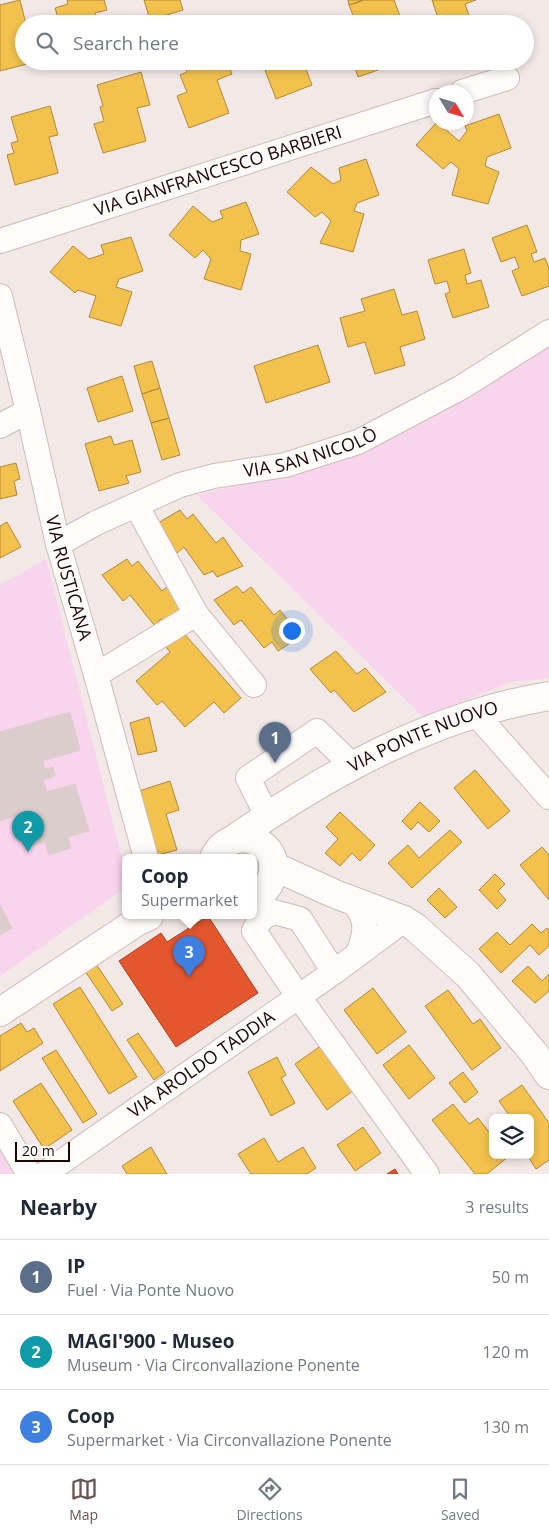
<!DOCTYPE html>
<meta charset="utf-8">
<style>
body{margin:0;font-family:"Open Sans",sans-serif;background:#f2f2f3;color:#1f2937}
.controls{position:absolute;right:15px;bottom:15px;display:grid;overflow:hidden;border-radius:8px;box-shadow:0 2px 8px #0003}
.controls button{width:45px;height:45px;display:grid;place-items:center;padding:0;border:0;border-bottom:1px solid #e0e1e3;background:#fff;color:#1f2937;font:25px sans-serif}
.compass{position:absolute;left:429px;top:85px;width:45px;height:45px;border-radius:50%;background:#fff;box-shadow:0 2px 8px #0003;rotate:128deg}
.scale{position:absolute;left:15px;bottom:12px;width:55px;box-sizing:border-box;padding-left:5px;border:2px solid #1e0402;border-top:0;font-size:14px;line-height:18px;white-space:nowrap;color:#1e0402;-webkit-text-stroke:4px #fff;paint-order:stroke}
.you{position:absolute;left:291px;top:630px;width:18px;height:18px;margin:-12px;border:4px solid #fff;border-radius:50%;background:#1a73e8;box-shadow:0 0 0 8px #1a73e833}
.badge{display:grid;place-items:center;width:32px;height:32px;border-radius:50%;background:#685452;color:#fff;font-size:16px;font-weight:700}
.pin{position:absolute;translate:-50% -41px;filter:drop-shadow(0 1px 2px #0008)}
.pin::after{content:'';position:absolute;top:26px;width:18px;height:15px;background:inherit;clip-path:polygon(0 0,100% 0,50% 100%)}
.popup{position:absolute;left:122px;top:854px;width:135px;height:65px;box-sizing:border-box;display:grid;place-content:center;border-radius:8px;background:#fff;filter:drop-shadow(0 1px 4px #0005);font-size:16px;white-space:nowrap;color:#747a83}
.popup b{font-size:19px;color:#1f2937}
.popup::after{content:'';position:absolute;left:50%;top:100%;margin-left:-10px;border:10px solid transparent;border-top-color:#fff}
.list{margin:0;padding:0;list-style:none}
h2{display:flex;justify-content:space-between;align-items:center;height:65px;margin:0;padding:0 20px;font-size:21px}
h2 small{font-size:16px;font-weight:400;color:#747a83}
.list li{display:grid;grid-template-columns:32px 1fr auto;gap:15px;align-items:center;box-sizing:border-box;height:75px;padding:0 20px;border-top:1px solid #e0e1e3}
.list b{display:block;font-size:19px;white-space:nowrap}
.list p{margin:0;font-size:16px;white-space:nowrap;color:#747a83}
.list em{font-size:16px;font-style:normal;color:#747a83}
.icon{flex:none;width:28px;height:28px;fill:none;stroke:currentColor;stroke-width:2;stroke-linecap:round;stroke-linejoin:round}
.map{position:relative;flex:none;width:549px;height:1174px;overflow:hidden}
.search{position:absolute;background:#fff;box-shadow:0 2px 8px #0003;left:15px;right:15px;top:15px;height:55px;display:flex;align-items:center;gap:12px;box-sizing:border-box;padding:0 18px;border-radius:28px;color:#747a83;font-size:19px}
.sheet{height:290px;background:#fff}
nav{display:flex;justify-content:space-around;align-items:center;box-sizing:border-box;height:70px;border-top:1px solid #e0e1e3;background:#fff;font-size:14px;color:#747a83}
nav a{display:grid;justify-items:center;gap:2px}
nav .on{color:#685452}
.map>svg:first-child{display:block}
.green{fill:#f8d4ed}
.homes{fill:#f2c14e;stroke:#b28837}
.shops{fill:#e4572e;stroke:#a93e21}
.building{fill:#dccdcd;stroke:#dfcccd}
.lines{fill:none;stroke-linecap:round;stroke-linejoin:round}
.minor-casing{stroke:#cebbb7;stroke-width:26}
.major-casing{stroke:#cebbb7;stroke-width:30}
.minor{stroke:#fdfcfb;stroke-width:24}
.major{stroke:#fdfcfb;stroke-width:28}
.labels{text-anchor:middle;stroke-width:5;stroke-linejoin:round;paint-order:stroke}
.street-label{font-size:18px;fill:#1e0402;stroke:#fff}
</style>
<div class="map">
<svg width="549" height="1174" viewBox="0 0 549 1174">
<rect width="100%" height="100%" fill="#f2e9e7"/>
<!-- green -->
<path class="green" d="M549,343V678L511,682L423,717L197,495L347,458L474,395Z
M46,559L125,870V888L0,976V585Z
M0,1146L19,1174H0Z"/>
<!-- homes -->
<path class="homes" d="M20,0L26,24H24V29L19,30L24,50V61H27V64L0,71V5Z
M67,0H104L107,10L95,13L98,24H60L55,8L68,4Z
M144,0H180L183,10L150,20Z
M348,0H362V1L349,5Z
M364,0H394L403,24H354L356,23L349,5Z
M432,0H476L465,4L472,24H432L430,17L437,15Z
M305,16L308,24H286Z
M183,61H227L232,74L217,80L229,113L189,128L177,96L187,92L180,75L187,72Z
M272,61H303L312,85L276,99L263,65Z
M353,61H397L398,63L358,77Z
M141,72L150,105L137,108L146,141L103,153L94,124L104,121L100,107L103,106L97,85Z
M50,106L58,135L49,137L58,173L15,185L7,155L14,153L11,143L18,141L11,117Z
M499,114L511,148L487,157L485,166L499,172L488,204L452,195L459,169L451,162L443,169L416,145L437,122L459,141L467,131L465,126Z
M366,159L379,195L357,203L354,211L364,214L353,252L320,243L331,221L322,212L315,217L287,192L311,167L333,184L341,180L339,168Z
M246,202L259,234L241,240L240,251L251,254L241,290L204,279L211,259L203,250L195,258L169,235L193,206L212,222L223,218L220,211Z
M527,225L537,252L531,254L534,262L545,258L549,268V286L522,296L512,271L519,268L515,257L501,262L492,238Z
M131,237L143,271L119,279L116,287L132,292L121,326L89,317L96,296L78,290L75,293L50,272L73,246L89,259L104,254L101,245Z
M464,249L471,273L465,275L467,284L481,280L489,307L453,318L445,294L450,292L447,281L435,284L428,260Z
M394,289L402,315L417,311L425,339L400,347L405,365L375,374L365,342L348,347L340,318L365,311L361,299Z
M318,345L330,382L266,403L254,366Z
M152,361L160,388L142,394L134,366Z
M122,376L133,411L98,422L87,388Z
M160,388L169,418L151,423L142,394Z
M169,418L180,455L162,460L151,423Z
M111,436L114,445L132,440L141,472L126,476L129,483L99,491L85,444Z
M16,463L20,479L14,481L17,495L0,499V467Z
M180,510L187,519L193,514L216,543L223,537L243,566L217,577L213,571L204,575L184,547L177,553L158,523Z
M7,522L21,547L0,558V526Z
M127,559L132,566L138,561L162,591L168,586L189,611L166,625L161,619L154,625L130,595L123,601L102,575Z
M237,586L243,593L251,587L274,615L280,610L301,636L278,651L272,642L264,648L241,620L234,625L214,600Z
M181,630L241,698L224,713L214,702L185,727L162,701L157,705L136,681L170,652L164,645Z
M336,651L357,674L365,668L386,692L354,712L334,690L331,693L310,669Z
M149,717L157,751L138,755L130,723Z
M475,770L510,811L488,829L454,788Z
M170,781L179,810L166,814L177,850L158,855L139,791Z
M420,802L440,821L429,832L418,822L411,830L402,821Z
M340,812L375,845L360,861L352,853L340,866L325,853L338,839L326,827Z
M450,830L462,842L412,888L388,863L408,845L419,858Z
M542,847L549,855V900L520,865Z
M495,874L505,884L498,891L506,900L497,909L479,890Z
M439,888L457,907L445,918L427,900Z
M532,924L541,933L547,928L549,930V946L539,955L530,945L501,973L479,949L497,932L510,945Z
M94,961L123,1004L112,1011L83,968Z
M528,966L542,981L549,974V991L535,1003L512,981Z
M80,987L137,1077L109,1094L53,1004Z
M373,988L406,1032L377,1054L344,1010Z
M448,990L473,1024L480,1019L501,1048L472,1070L425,1006Z
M21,1023L27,1032L34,1028L43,1043L0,1071V1036Z
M138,1033L165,1072L154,1080L127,1040Z
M322,1045L354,1090L327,1110L295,1064Z
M409,1045L435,1078L409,1099L383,1065Z
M56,1050L97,1114L83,1123L42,1058Z
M277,1057L286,1075L281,1078L295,1103L271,1116L248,1072Z
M463,1072L478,1092L465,1103L449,1083Z
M41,1083L72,1130L44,1149L13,1101Z
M522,1085L549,1123V1160L536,1169L527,1155H530V1150L533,1148L530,1145V1118H511L499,1101Z
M453,1104L469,1124L478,1118L493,1137V1155H507L508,1157L487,1174H475L432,1120Z
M363,1127L381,1153L355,1171L337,1145Z
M264,1138L278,1162L303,1147L316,1168L307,1174H251L238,1154Z
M151,1147L167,1174H127L122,1166Z"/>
<!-- shops -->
<path class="shops" d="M208,916L258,993L176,1047L119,961L161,933L167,942Z
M395,1169L398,1174H387Z"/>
<!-- building -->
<path class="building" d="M70,712L80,750L43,761L45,769L53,767L55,776L43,780L47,792L14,801L18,815L0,821V732Z
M75,784L89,831L68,837L71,848L49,855L45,842L27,847L14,801Z
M0,905L12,928L0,935Z"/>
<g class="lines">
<!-- minor casing -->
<g class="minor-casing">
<g id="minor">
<path d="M462,92L507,78"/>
<path id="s1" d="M0,241L436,101"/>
<path id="s2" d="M0,296L28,411L58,544L96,675L146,858"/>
<path d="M0,426L28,411"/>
<path d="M136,505L196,614"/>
<path id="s3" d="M58,544L96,523L180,485L214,476L285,465L358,442L462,387L549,332"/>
<path d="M96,675L196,614L254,685"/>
<path d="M476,714L549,797"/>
<path d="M267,816L248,778L317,731L352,765"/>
<path d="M351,900C368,918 367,931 358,953"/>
<path d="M334,972L300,919L274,912C264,915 258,921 254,931L298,996L427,1174"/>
<path d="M0,1125L29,1174"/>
<path id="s4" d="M44,1174L334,972L404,920"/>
</g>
</g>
<!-- major casing -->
<g class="major-casing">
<g id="major">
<path id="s5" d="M234,839C329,773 434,715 549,696"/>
<path d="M214,858C232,820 286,843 271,879C268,888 262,894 253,897"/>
<path d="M273,866L335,894L404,920L415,927L468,975L533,1052L549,1075"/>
<path d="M0,1012L138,921L149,916"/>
</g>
</g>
<!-- minor -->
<use href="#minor" class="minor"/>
<!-- major -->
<use href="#major" class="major"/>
</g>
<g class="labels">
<!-- street labels -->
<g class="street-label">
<text dy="6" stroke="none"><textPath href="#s1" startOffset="229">VIA GIANFRANCESCO BARBIERI</textPath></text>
<text dy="6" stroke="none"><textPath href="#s3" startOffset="270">VIA SAN NICOLÒ</textPath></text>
<text dy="6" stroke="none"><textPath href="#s2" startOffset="290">VIA RUSTICANA</textPath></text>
<text dy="6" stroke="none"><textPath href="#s5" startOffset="216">VIA PONTE NUOVO</textPath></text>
<text dy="6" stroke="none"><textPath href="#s4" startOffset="192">VIA AROLDO TADDIA</textPath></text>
</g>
</g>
</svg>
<div class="controls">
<button><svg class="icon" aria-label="layers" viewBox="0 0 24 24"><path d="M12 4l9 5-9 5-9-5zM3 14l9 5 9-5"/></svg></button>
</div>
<svg class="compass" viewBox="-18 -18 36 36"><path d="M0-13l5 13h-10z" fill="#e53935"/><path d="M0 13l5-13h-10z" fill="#747a83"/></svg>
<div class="scale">20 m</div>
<div class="you"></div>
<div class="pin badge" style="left:275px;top:763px;background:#5c6f8a">1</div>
<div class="pin badge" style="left:28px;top:852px;background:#0f9aa8">2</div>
<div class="pin badge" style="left:189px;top:977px;background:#3f7fe0">3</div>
<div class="popup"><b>Coop</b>Supermarket</div>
<div class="search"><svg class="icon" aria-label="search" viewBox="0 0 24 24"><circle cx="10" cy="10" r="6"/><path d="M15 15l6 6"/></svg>Search here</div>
</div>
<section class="sheet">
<h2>Nearby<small>3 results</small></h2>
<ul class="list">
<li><span class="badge" style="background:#5c6f8a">1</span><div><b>IP</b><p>Fuel · Via Ponte Nuovo</p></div><em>50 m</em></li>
<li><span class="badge" style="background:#0f9aa8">2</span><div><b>MAGI'900 - Museo</b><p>Museum · Via Circonvallazione Ponente</p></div><em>120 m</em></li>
<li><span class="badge" style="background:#3f7fe0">3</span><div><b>Coop</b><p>Supermarket · Via Circonvallazione Ponente</p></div><em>130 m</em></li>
</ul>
</section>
<nav>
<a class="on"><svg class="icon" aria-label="map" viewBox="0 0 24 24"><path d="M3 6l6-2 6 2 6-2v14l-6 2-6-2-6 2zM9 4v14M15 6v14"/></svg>Map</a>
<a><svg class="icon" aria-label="directions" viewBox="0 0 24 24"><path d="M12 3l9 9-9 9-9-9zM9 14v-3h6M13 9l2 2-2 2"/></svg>Directions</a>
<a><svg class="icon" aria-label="saved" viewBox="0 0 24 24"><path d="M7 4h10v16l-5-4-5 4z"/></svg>Saved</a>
</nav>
